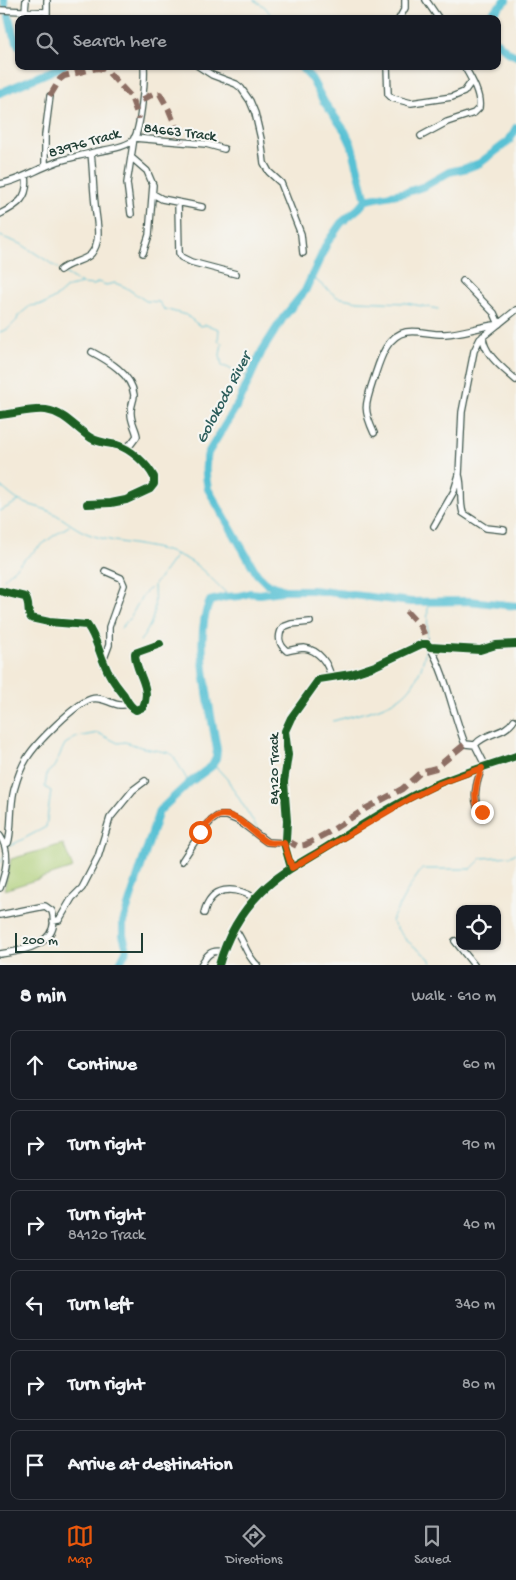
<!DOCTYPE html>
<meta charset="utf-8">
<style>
body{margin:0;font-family:"Gochi Hand",sans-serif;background:#242831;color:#f1f3f6}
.controls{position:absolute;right:15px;bottom:15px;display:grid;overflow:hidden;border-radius:10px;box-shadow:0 1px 4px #0004}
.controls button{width:45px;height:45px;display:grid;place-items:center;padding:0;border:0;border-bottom:1px solid #363941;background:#171b24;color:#f1f3f6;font:25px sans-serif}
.scale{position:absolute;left:15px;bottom:12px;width:128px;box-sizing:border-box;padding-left:5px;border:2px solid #1f3d34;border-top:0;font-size:14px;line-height:18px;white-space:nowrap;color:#1f3d34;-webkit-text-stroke:4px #f6f6f2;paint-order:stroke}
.stop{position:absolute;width:15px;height:15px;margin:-11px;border:4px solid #ea580c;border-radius:50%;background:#fff}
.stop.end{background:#ea580c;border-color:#fff;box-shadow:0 1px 5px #0008}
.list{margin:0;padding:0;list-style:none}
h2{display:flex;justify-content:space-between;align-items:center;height:65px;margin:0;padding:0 20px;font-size:21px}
h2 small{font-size:16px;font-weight:400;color:#9ea1a6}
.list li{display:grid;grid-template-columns:32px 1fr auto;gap:15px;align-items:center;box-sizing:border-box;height:70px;margin:0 10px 10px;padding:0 10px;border:1px solid #363941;border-radius:10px}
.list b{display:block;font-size:19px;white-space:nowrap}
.list p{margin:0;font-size:16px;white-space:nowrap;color:#9ea1a6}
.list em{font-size:16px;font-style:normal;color:#9ea1a6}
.icon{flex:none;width:28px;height:28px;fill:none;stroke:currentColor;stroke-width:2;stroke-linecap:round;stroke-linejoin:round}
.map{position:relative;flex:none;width:516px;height:965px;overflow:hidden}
.search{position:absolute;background:#171b24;box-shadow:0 1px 4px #0004;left:15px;right:15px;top:15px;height:55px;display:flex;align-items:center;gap:12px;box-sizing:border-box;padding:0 18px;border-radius:10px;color:#9ea1a6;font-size:19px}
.sheet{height:545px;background:#171b24}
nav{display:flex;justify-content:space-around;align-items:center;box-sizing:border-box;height:70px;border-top:1px solid #363941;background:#171b24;font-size:14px;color:#9ea1a6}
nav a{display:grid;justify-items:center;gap:2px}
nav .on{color:#ea580c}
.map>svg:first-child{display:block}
.green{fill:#adce76;stroke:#668655}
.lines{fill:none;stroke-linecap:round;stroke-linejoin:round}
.stream{stroke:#58c1d4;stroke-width:1}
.river{stroke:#58c1d4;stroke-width:8}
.minor-casing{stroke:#3f574d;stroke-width:8}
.minor{stroke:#fff;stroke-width:5.5}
.quiet{stroke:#8d6e63;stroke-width:6;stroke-dasharray:12 6;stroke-linecap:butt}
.cycleway-casing{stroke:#f6f6f2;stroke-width:11}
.cycleway{stroke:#1b5e20;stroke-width:8}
.route{stroke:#ea580c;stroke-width:6}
.labels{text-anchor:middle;stroke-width:4.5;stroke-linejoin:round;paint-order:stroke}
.street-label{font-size:15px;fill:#1f3d34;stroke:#f6f6f2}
.water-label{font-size:16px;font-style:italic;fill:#2d5e5c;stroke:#f6f6f2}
</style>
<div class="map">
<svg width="516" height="965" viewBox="0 0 516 965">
<rect width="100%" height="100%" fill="#f6f6f2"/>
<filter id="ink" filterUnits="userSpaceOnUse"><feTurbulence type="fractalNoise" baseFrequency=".02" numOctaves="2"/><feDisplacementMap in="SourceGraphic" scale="10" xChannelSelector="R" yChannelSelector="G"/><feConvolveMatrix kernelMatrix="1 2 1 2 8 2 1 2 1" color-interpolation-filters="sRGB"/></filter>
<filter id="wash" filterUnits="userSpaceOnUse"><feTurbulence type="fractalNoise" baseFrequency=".0096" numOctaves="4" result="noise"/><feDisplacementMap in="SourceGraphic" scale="20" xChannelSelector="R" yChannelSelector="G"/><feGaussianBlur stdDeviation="1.12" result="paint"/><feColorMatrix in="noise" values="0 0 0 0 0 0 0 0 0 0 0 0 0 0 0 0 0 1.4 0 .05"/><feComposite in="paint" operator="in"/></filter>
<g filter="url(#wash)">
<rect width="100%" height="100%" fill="#f3ead9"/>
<!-- green -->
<path class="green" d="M63,844L73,868L4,890L11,859Z"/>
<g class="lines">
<!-- stream -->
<path class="stream" d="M254,0L265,7L274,19
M0,236L21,244L58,268
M63,272L81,283
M312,277L337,297L358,301L406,303L438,309
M0,332L8,329L17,320L18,316L30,306L45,304L59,295L68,287L82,284L94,285L98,282L106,285L115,283L125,287L146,301L159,302L164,309L186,315L200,326L206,325L219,329L218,341L222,343L220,355L222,366C229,367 232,371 238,373C243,375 245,374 250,378
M0,486C7,491 14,499 22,502C31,506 41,507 51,512C67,520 75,530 94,536C126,546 161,544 190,561C201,567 220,587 230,597
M0,511L19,501
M4,579C21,561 48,538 69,526
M121,628L130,618L142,596L158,580L176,555
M140,641C156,620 155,610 154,585
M427,642L428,601
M333,721C382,707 418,706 426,646
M212,766L217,768L227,779L261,834
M10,846L46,827L51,791L45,787L47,773L54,767L65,744L77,737L98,733L118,743L125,742L144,748L170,753L174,757L189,783
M0,863L4,857
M432,965L429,958L406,940L391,921L410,886L422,869H471L482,858L511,856L516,853"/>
<!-- river -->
<path class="river" d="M4,0L5,4
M9,16L13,34L19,46
M489,19L492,13L506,0
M497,42L508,52L516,56
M300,66L311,78L324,102L345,131L352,146L366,200L359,208L341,223L327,243L305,291L283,318L262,351L239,402L208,453C204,466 206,477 208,489L257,574L266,583L284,590H312L411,602L469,601L516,606
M0,93L63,66
M366,200L407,192L425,186L449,172L467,168L480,163L509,141L516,128
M119,965L127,949L123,935V922L159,811L189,783L212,766L216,758L217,750C211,710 192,638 210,601L226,597L240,596L250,593L260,594L281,591"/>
</g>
</g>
<g filter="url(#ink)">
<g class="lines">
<!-- minor casing -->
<g class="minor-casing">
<path id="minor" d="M47,0V19
M426,0L439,19
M0,10L46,12
M25,11L26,0
M399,19L405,8V0
M198,66L212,75L236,84L241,88L250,101L255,113L261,139L264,163L269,172L281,183L301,234L303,253
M387,66L388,94L392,98L411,103L452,97L464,92L472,81
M421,136L447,122L474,113L479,108C481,94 471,78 464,66
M132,158L147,171L153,185L149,235L143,253
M45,166V135L50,96
M0,184C19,181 35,170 54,163C66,158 81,156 95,152C104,150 129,147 134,139C141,127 145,80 144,66
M153,194L162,199L202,207
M178,203L179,253L181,257L191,262L236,274
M0,214C18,205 29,198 26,176
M131,214L127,183L134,138L206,144L224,149
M60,270C70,262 85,261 91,254C103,240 96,220 95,204C93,187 93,170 91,153
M463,281L494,313L499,324
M483,336C483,354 504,369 516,380
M92,352C107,360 132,374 134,395C134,401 130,407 131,414C131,422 136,429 137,436L131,444L124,448
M0,415C15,414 31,408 46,410C66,413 75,428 91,438C99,443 108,443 117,445C131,449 147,464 154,477V484L150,489L126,500L111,503L87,504
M374,433C363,409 365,405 373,381C379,364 385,336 406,332C419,330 433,335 445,334C462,333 478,327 495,325
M459,475C463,488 459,500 463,513L486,528L504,530
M434,526L454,491L459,475L462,412L474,351L480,339L516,310
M0,591L25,597C31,604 26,612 31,618L49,622L87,625C96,637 99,652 105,665C109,677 117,686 124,695C128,702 129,706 136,710L143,707C153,687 134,671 135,653L160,644
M310,622L291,624L283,627C277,636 279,645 287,651C293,650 298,648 304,648C319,650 328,663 331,677
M430,647C447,677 452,711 465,744L475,745
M103,661L109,645V627L124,585L121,578L105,571
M486,767L475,745C485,732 505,735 514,720
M482,768C477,780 470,803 482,812H486L488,809
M0,836C11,852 6,871 0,888
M4,844L8,843L9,839C12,823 10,806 14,790C17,779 21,767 27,758C36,743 75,704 91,699C104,695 115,709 128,704
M182,861L201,832L211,821L218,816H227L239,821L267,842L284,843
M291,868L284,843L286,840L287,821L284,782L288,755L285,731L291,718L319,679L351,674L375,666L422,644H427L430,647L480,650L496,645L516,644
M204,913C211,885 234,886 255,898
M0,915L45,906L52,911C62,944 23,951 0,954
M53,921L59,920L72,898L82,888L98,857L110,818L133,790L145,781
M234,928C244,940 245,954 257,965
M455,941L474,965
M201,965C206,956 211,949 222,952
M219,965C227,936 241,912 262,891C281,872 306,860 328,846C364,824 399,801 437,784C463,773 490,765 516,756"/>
</g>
<!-- minor -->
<use href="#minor" class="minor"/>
<!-- quiet -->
<path class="quiet" d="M50,96L60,79L64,76L88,70L98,68L103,69L109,73L131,97L139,119
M142,100L153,94H160L169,110L182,142
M406,611L421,627L430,647
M286,840L297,846L305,845L329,832L365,809L402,789L421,772L436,768L465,744"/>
<!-- cycleway casing -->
<g class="cycleway-casing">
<path id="cycleway" d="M0,415C15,414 31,408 46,410C66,413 75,428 91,438C99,443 108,443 117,445C131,449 147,464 154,477V484L150,489L126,500L111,503L87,504
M0,591L25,597C31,604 26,612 31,618L49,622L87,625C96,637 99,652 105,665C109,677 117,686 124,695C128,702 129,706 136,710L143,707C153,687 134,671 135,653L160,644
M291,868L284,843L286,840L287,821L284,782L288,755L285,731L291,718L319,679L351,674L375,666L422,644H427L430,647L480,650L496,645L516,644
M219,965C227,936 241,912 262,891C281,872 306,860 328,846C364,824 399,801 437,784C463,773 490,765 516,756"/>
</g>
<!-- cycleway -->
<use href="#cycleway" class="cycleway"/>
</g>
</g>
<g class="lines" filter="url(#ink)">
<!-- route -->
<path class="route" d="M200,832C205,827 211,818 218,816C236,810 252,833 265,841C270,844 278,842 284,843L292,868L411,798L439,784L482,768C477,780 470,803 482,812"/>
</g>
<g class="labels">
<!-- street labels -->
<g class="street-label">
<text transform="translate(180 131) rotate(7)" y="5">84663 Track</text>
<text transform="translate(84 142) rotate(-16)" y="5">83976 Track</text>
<text transform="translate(273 769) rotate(-90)" y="5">84120 Track</text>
</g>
<!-- water labels -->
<g class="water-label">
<text transform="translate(222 397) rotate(-62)" y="6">Golokodo River</text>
</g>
</g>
</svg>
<div class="controls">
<button><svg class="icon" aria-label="locate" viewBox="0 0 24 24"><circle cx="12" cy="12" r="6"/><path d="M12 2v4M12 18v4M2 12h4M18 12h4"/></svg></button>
</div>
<div class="scale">200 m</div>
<div class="stop" style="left:200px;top:832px"></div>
<div class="stop end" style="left:482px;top:812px"></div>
<div class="search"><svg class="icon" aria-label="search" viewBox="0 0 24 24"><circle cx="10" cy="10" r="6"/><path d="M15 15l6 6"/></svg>Search here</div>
</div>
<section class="sheet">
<h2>8 min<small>Walk · 610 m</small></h2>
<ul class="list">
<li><svg class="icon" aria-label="ahead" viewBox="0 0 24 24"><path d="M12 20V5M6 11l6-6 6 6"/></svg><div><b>Continue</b></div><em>60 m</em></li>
<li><svg class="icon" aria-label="right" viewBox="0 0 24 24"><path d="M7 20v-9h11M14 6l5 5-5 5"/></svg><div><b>Turn right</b></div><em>90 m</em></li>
<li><svg class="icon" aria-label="right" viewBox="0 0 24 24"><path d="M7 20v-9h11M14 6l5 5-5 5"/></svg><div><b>Turn right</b><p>84120 Track</p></div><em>40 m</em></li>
<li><svg class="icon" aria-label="left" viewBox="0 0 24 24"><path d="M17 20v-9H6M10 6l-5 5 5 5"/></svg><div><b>Turn left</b></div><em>340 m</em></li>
<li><svg class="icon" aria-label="right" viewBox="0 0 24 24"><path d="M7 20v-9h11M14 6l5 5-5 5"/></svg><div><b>Turn right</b></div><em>80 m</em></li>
<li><svg class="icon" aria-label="arrive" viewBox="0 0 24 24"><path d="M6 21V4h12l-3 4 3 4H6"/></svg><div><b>Arrive at destination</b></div></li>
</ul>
</section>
<nav>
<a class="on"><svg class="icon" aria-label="map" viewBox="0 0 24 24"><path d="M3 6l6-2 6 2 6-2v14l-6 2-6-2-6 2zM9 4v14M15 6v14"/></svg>Map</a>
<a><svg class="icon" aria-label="directions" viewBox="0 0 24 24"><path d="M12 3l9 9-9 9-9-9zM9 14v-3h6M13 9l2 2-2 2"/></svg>Directions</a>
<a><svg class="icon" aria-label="saved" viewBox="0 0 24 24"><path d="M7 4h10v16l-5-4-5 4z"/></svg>Saved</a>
</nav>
